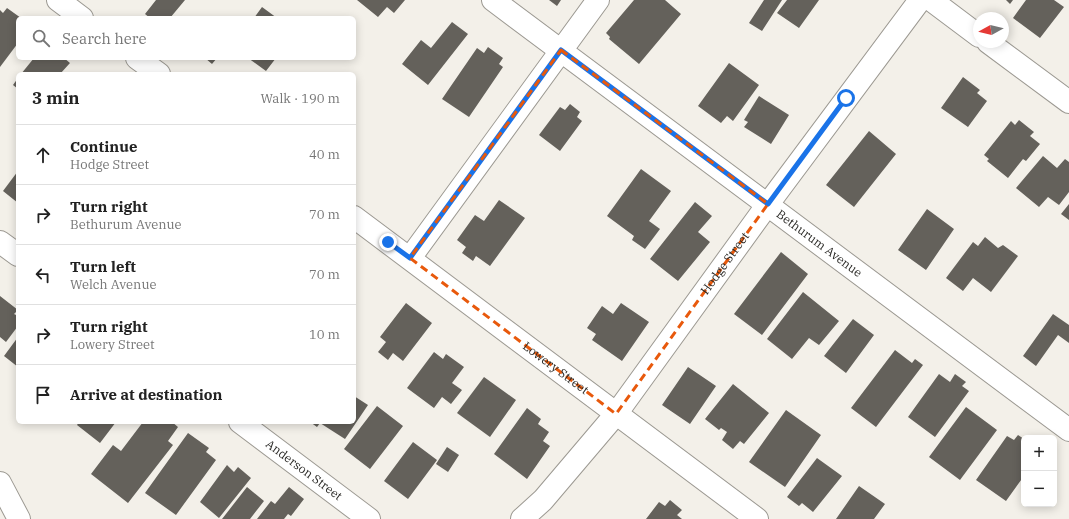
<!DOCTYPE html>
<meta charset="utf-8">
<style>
body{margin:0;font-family:"IBM Plex Serif",serif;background:#f6f6f6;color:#222}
.controls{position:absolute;right:12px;bottom:12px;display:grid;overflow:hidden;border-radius:6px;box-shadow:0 2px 10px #0003}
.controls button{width:36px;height:36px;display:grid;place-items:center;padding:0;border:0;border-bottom:1px solid #e0e0e0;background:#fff;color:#222;font:20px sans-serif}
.compass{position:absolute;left:973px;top:12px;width:36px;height:36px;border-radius:50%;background:#fff;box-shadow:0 2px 10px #0003;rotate:262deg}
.stop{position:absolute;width:12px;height:12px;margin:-9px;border:3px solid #1a73e8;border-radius:50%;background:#fff}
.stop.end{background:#1a73e8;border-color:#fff;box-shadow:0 1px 4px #0008}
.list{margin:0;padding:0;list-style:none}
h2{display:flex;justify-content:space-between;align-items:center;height:52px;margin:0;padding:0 16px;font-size:17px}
h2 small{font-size:13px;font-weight:400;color:#767676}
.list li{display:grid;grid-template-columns:26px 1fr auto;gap:12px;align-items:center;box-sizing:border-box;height:60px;padding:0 16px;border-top:1px solid #e0e0e0}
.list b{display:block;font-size:15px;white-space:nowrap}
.list p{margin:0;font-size:13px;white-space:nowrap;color:#767676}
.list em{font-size:13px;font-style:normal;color:#767676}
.icon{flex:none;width:22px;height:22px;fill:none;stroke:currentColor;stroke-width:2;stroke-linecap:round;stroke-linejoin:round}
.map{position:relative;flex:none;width:1069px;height:519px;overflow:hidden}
.search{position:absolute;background:#fff;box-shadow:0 2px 10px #0003;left:16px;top:16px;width:340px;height:44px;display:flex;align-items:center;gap:10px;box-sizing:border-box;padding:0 14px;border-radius:6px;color:#767676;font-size:15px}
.panel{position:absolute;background:#fff;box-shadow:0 2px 10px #0003;left:16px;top:72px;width:340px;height:352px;border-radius:6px}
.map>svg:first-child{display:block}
.building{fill:#64615b}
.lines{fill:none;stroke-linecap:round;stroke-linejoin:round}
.street-casing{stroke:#9c9992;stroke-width:24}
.secondary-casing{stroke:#9c9992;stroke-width:24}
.street{stroke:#fff;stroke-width:22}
.secondary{stroke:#fff;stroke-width:22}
.route{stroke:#1a73e8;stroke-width:5}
.marked{fill:none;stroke:#e8590c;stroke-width:3;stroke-dasharray:8 5;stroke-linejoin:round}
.labels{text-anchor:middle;stroke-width:4;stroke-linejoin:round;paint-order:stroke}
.street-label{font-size:12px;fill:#2a2926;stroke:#fff}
</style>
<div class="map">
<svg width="1069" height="519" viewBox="0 0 1069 519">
<rect width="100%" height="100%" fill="#f3f0e9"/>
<!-- building -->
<path class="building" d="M156,0H185L170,18H150L145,14Z
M357,0H405L394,13L387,7L378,17Z
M549,0H561L557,6Z
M634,0H665L681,14L639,64L609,39L610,37L606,33Z
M764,0H782L762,31L749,23Z
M787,0H819L799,28L777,13Z
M1006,0H1013L1010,4Z
M1026,0H1054L1064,7L1040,38L1013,18Z
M262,7L277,18H254Z
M7,8L21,18H18V43L0,67V10L3,13Z
M452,22L468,34L428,85L402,64L421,40L431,48Z
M488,47L503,58L499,64L503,67L469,117L442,99L477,48L484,53Z
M34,58H64L70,63L60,74H21Z
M205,58H217L212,64Z
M248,58H276L266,71Z
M729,63L759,85L733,121L727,116L721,123L698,106Z
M963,77L980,90L977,93L987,101L968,127L941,108Z
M18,78V89L13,85Z
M759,96L789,115L771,144L744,127L748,122L744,120Z
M570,104L580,112L577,117L582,121L560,151L539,135L560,107L565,110Z
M1019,120L1034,132L1030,136L1040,144L1026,161L1023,159L1008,178L987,161L989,159L984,155L1011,121L1015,125Z
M869,131L896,154L854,207L826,185Z
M1043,156L1057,168L1065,159L1069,162V192L1059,205L1048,197L1039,207L1016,188Z
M641,169L671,191L649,221L660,229L645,249L632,240L634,236L607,216Z
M18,171V203L3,191Z
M499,200L525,218L490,266L476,256L473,261L462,253L466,247L457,240L475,215L484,221Z
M695,202L712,216L698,232L710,242L678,281L650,259Z
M1069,204V220L1061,214Z
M927,209L954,229L926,270L898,250Z
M985,237L998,248L1003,245L1018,256L991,292L973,278L963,291L946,278L973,242L978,246Z
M781,252L808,274L762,335L734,314Z
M803,292L839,321L819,345L809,338L792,359L767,339Z
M0,296L18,310L14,314L18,316V326L6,342L0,337Z
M406,303L432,323L403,361L393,353L388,360L378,352L386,342L380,337Z
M621,303L649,322L622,361L592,340L596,334L587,328L602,306L613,314Z
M1053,314L1069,325V343L1058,335L1036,366L1023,356Z
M853,319L874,335L846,373L824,356Z
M18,337V367L4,356Z
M895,350L912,363L915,359L923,365L876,427L851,408Z
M434,352L443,359L446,354L464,367L452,383L462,390L451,404L442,397L434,408L407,388Z
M688,367L716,386L690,424L662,405Z
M939,374L950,382L955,374L966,382L962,386L969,391L935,437L908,417Z
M484,377L516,400L490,437L457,413Z
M733,384L769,413L744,444L740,441L733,449L722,440L727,432L721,428L719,430L705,419Z
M354,396L368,405L345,439L320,423L317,427L310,422H354Z
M377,406L403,426L370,469L344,449Z
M966,407L997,430L960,480L929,457Z
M527,408L541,419L538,424L549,432L543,441L550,446L527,479L494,454Z
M786,410L821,435L785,487L749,462Z
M79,422H116L100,443L77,425Z
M143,422H172L178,427L168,441L173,445L128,503L91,474L113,445L121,451Z
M188,433L209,448L206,452L216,460L176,515L145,493Z
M1018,435L1024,439V476L1006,501L976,480L1007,436L1014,440Z
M413,442L437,460L408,499L384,481Z
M447,447L459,455L448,472L436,464Z
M817,458L842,476L813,512L802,503L799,506L787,497Z
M227,465L234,472L238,467L251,478L219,518L200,502Z
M859,486L885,504L874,519H836Z
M247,487L264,501L250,519H222Z
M289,487L304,499L291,516L288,514L284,519H257L271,501L275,504Z
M670,500L682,510L677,515L682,519H646L659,502L665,506Z"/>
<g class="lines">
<!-- street casing -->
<g class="street-casing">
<g id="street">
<path d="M58,0L82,18"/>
<path id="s1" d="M493,0L1069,430"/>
<path d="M931,0L979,36"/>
<path d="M988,42L1069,102"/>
<path d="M137,58L159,74"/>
<path id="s2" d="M354,217L757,519"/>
<path d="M0,242L18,255"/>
<path d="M410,258L598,0"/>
<path id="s3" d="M240,422L369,519"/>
<path id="s4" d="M522,519L543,500L616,414L768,204L920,0"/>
</g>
</g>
<!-- secondary casing -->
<g class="secondary-casing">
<path id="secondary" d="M0,483L19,519"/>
</g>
<!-- street -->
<use href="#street" class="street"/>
<!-- secondary -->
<use href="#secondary" class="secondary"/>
</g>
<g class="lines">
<!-- route -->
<path class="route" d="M388,242L410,258L561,50L768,204L846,98"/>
</g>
<!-- marked area -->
<path class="marked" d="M561,50L768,204L616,414L410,258Z"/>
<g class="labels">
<!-- street labels -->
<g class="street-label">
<text dy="4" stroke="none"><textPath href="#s1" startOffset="407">Bethurum Avenue</textPath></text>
<text dy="4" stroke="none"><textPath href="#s4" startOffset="327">Hodge Street</textPath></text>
<text dy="4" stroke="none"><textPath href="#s2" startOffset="252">Lowery Street</textPath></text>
<text dy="4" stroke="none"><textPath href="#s3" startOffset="80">Anderson Street</textPath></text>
</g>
</g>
</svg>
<div class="controls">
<button>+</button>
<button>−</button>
</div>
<svg class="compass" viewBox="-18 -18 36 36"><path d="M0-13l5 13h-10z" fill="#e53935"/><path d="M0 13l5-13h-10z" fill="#767676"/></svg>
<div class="stop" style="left:846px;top:98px"></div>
<div class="stop end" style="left:388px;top:242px"></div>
<div class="search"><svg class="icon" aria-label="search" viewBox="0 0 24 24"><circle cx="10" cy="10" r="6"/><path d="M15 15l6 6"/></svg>Search here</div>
<section class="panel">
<h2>3 min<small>Walk · 190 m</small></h2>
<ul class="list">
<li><svg class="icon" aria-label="ahead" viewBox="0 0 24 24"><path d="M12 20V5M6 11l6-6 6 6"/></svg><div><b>Continue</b><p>Hodge Street</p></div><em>40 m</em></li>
<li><svg class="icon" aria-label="right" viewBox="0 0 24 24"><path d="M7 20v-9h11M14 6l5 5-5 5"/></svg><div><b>Turn right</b><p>Bethurum Avenue</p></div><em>70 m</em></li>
<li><svg class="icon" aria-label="left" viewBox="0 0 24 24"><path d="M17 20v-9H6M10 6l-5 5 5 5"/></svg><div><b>Turn left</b><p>Welch Avenue</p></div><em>70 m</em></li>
<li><svg class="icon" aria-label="right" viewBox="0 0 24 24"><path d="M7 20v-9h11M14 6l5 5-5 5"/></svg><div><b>Turn right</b><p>Lowery Street</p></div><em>10 m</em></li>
<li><svg class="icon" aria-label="arrive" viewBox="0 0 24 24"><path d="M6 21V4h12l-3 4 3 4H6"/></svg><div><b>Arrive at destination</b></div></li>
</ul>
</section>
</div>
